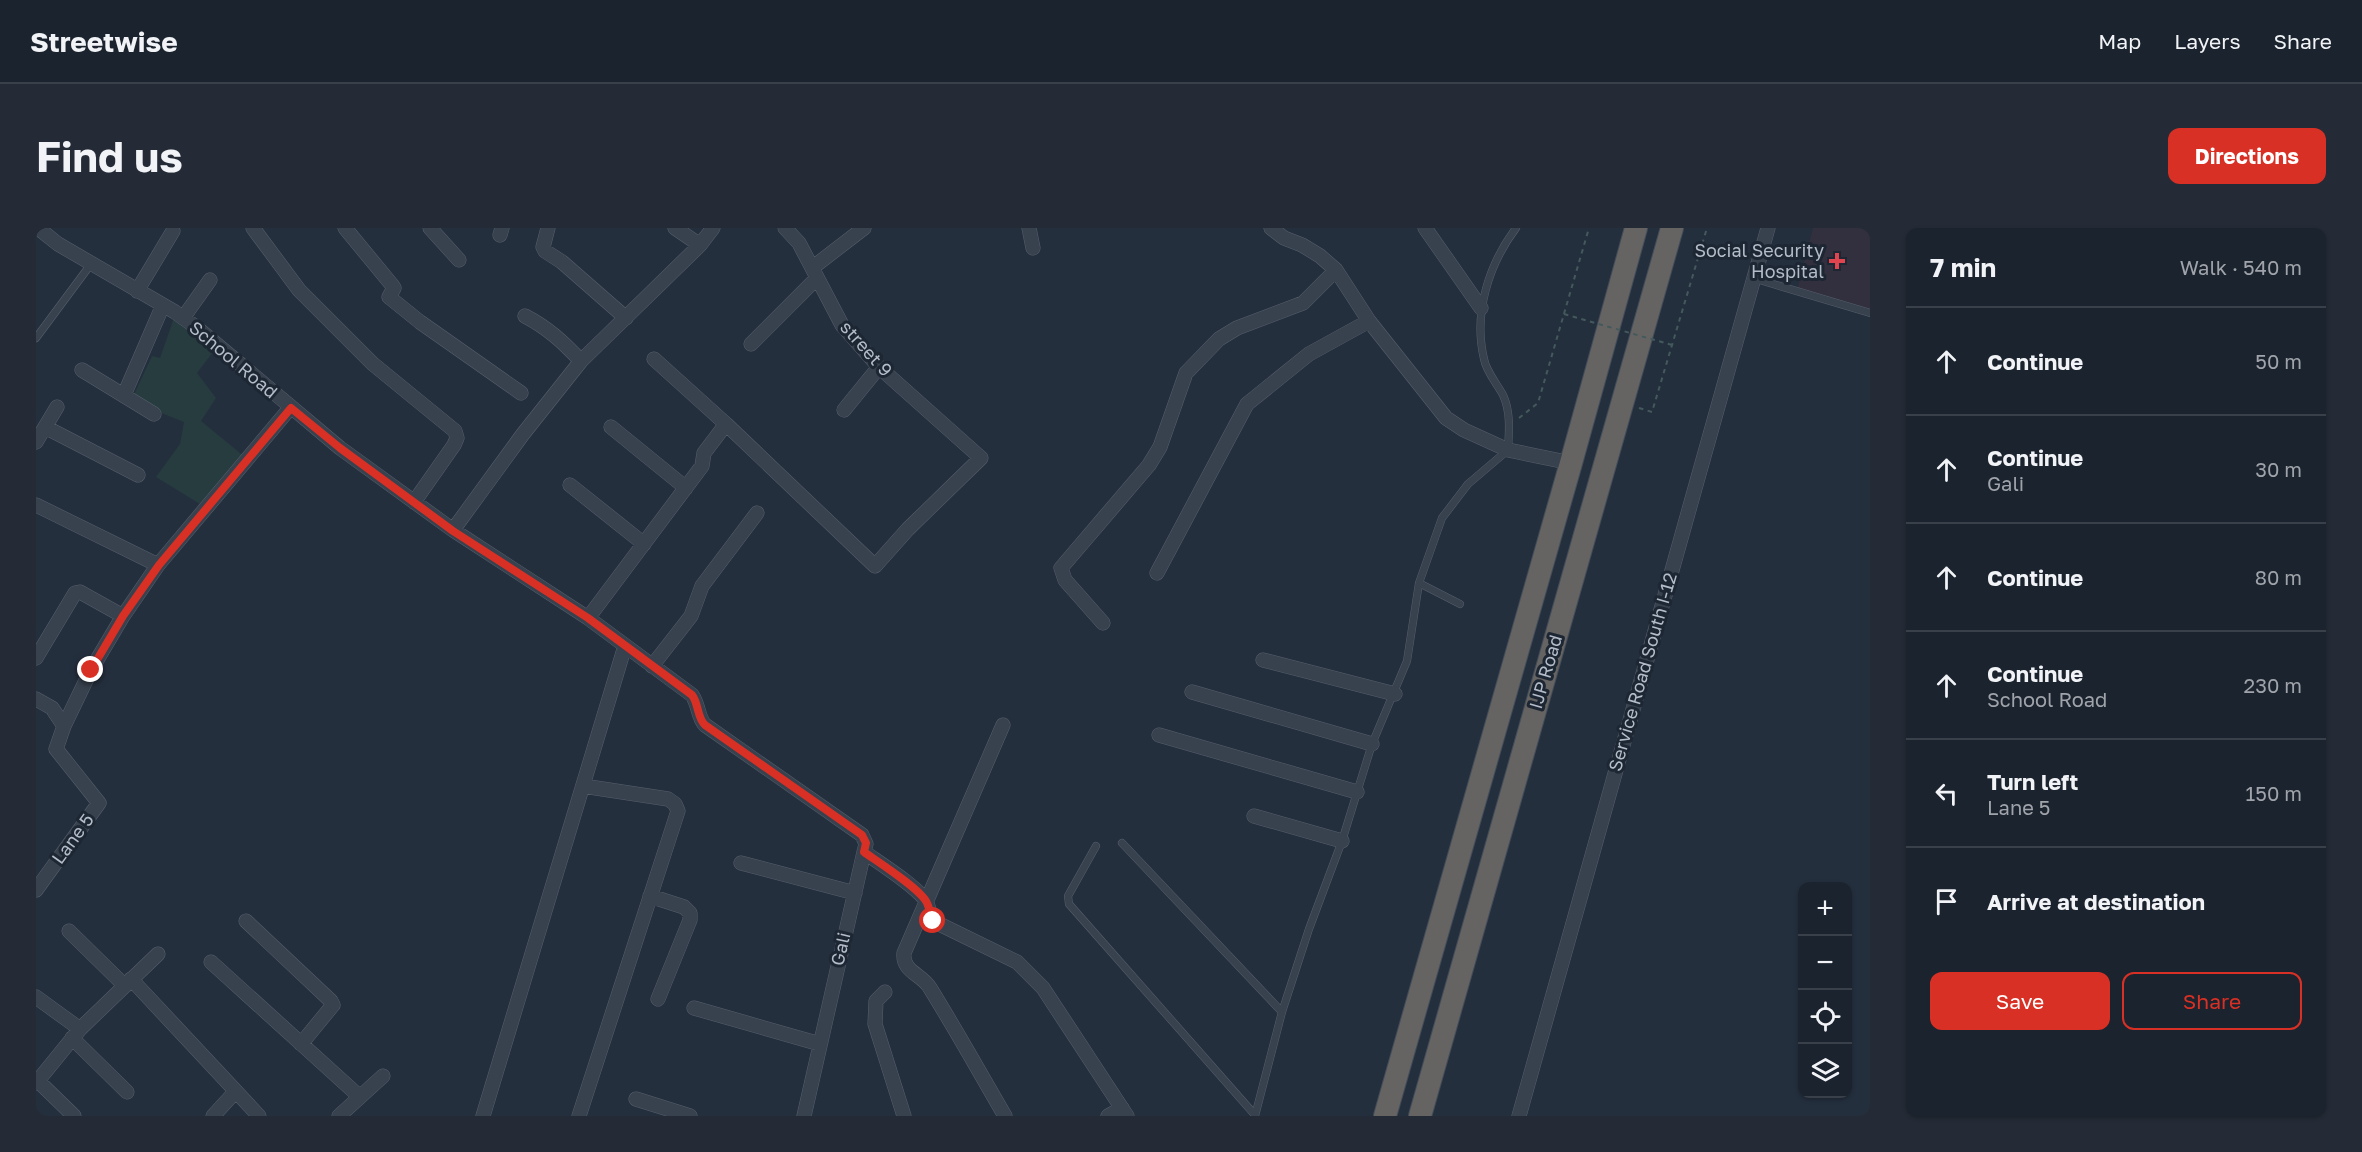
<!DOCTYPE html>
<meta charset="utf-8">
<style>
body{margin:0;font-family:"Golos Text",sans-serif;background:#242b36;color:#f1f3f6}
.controls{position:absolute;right:18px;bottom:18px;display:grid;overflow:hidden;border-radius:12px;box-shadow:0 2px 4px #0004}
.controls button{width:54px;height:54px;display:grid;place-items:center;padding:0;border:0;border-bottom:2px solid #39404a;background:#1b232e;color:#f1f3f6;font:30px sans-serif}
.stop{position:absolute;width:18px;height:18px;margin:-14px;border:4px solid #d93025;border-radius:50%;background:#fff}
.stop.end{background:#d93025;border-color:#fff;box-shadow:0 2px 6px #0008}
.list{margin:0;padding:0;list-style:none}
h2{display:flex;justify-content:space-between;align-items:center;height:78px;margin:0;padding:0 24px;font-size:26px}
h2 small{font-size:20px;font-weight:400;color:#a0a4aa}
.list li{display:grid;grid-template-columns:39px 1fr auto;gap:18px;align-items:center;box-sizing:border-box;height:108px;padding:0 24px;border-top:2px solid #39404a}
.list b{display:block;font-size:22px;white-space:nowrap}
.list p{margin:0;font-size:20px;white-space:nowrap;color:#a0a4aa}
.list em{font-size:20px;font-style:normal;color:#a0a4aa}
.actions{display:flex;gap:12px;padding:18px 24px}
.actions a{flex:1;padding:14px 0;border:2px solid #d93025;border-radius:12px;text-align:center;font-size:21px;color:#d93025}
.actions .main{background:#d93025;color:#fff}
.icon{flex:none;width:33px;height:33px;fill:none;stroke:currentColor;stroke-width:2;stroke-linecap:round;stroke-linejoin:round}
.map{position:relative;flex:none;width:1834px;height:888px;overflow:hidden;border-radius:12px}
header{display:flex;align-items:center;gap:36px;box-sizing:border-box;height:84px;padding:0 30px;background:#1b232e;border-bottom:2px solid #39404a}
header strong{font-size:28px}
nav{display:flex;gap:33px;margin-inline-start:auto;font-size:21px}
.intro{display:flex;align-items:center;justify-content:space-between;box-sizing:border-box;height:144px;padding:0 36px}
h1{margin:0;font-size:42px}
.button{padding:15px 27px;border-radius:12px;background:#d93025;color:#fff;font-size:21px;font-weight:700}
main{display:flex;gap:36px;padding:0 36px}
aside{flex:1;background:#1b232e;border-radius:12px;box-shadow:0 2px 4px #0004}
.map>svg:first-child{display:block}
.medical{fill:#32303f}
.green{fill:#263c3f}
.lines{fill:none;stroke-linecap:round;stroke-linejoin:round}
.service-casing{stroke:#565f6c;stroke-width:8}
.minor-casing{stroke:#565f6c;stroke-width:15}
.trunk-casing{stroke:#434c59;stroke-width:24}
.path{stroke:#44595c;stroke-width:2;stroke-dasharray:4.5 4.5;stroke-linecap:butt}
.service{stroke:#38414e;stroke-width:7}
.minor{stroke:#38414e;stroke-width:14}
.trunk{stroke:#656462;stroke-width:22}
.path-bridge{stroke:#44595c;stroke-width:2;stroke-dasharray:4.5 4.5;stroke-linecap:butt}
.route{stroke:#d93025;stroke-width:8}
.health-dot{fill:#e0444e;stroke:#1d2633;stroke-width:2}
.labels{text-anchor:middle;stroke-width:6;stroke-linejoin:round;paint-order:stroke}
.poi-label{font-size:18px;fill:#b4bcc9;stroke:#1d2633;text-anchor:end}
.street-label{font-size:18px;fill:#b4bcc9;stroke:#1d2633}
</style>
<header>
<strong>Streetwise</strong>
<nav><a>Map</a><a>Layers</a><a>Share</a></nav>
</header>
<div class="intro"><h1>Find us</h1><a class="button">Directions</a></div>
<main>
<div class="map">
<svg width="1834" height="888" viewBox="0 0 1834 888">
<rect width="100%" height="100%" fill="#242f3e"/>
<!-- medical -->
<path class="medical" d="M1777,0H1834V88L1760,66Z"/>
<!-- green -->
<path class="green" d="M139,87L180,120L161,145L180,170L165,193L215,234L177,284L120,249L144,216L148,194L95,173L116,128L124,130Z"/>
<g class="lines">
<!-- service casing -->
<g class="service-casing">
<path id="service" d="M1717,50L1834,85
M0,110L55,36
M1383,355L1424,376
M1086,615L1246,784
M1060,618L1032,668L1033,676L1219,887
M1219,888L1246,784L1273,701L1306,613L1336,516L1371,433L1383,355L1406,290L1432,256L1472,222C1473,204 1475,184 1467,167C1461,156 1450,143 1448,131C1437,85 1453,36 1480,0"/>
</g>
<!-- minor casing -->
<g class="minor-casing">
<path id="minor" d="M2,0L22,16L139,84L160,99L304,220L417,302L552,390L656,467C663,477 662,490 669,497L826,607L830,616L828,624L768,888
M217,0L263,62L337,136L419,203L421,210L418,217L378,274
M309,0L356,57L358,60L353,69L384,94L485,165
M394,0L423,32
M512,0L507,19L509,23L526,34L590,90
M639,0L664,17
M993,0L997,20
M1235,0L1248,10L1266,17L1284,28L1300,42L1333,93L1410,190L1428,202L1472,222L1535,235
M1389,0L1445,80
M464,7L466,0
M776,40L828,0
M101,63L137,3
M489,88C512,100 527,114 545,133
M147,90L174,52
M715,116L781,50
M618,131L690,196
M46,142L118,186
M88,167L127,77
M808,182L843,139
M9,199L102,247
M575,199L650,260
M0,214L21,179
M534,257L608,316
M0,277L122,337
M417,302L487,206L545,133L664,17L677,0
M1121,345L1211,176L1273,126L1333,93
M552,390L666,238L668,225L690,196L839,338L872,301L945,230L843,139L806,97L763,15L749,0
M1067,395L1029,352L1025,340L1113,237L1124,219L1150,145L1183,111L1201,100L1267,75L1300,42
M0,430L39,365L44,364L87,388
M1227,432L1359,466
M616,438L655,388L666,358L721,285
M1156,464L1336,516
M0,471L16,480L28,498
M967,497L868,725C866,744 886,746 894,760C920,802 944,845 969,888
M1123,507L1321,564
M1218,588L1306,613
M828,624C842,634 885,661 891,675C893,681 894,687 897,693L981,734L1007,760L1091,888
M705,635L819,665
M0,662L63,575L20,521L28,498L55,442L87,388L122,337L255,179
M614,668L648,679L654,685V692L622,771
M210,693L295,773L297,777L265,816
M33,703L89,758
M175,734L324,869
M95,751L223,888
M849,764L840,773L839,796L868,888
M0,769L44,801
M658,780L784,816
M36,810L91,864
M2,853L38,888
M0,855L44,801L122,726
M600,871L654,888
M177,888L199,864
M303,888L347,848
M447,888L589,418
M543,888L642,583L639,576L632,571L547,558
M1072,888L1086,880
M1483,888L1732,0"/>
</g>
<!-- trunk casing -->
<g class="trunk-casing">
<path id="trunk" d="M1349,888L1535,235L1600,0
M1384,888L1636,0"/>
</g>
<!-- path -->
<path class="path" d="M1603,180L1616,184L1671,0
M1483,190L1502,175L1553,0"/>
<!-- service -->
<use href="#service" class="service"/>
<!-- minor -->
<use href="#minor" class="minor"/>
<!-- trunk -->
<use href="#trunk" class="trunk"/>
<!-- path-bridge -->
<path class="path-bridge" d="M1528,86L1636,117"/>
</g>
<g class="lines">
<!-- route -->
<path class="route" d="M55,442L87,388L123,337L255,180L304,220L417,303L552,390L656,467C663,476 661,490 669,497L826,607L830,615L828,624C842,634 885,661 891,675C894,681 894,687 897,693"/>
</g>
<!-- markers -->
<path class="health-dot" d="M1798 24h6v6h6v6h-6v6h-6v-6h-6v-6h6z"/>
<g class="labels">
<!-- poi labels -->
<g class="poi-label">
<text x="1788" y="29">Social Security<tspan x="1788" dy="21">Hospital</tspan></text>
</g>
<!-- street labels -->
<g class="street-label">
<text transform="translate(830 121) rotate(48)" y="6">street 9</text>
<text transform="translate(197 132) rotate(40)" y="6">School Road</text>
<text transform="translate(1510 444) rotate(-74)" y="6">IJP Road</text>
<text transform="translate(1607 444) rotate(-74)" y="6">Service Road South I-12</text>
<text transform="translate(37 611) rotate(-54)" y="6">Lane 5</text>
<text transform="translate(805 721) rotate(-77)" y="6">Gali</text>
</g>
</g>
</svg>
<div class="controls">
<button>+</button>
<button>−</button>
<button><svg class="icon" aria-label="locate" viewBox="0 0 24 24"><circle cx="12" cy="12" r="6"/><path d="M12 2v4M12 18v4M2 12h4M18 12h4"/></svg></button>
<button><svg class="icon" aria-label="layers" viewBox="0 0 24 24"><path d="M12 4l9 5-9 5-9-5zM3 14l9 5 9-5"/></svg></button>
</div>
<div class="stop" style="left:897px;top:693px"></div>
<div class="stop end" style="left:55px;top:442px"></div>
</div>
<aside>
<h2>7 min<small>Walk · 540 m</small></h2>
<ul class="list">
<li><svg class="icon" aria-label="ahead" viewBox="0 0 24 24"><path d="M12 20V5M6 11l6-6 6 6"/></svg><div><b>Continue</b></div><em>50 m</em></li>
<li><svg class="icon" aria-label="ahead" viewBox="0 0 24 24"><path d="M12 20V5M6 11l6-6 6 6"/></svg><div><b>Continue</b><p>Gali</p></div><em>30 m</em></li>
<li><svg class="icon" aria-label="ahead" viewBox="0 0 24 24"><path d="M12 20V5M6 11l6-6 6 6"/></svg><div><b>Continue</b></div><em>80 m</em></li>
<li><svg class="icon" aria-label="ahead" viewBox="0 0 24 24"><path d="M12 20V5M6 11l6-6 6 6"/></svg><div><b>Continue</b><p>School Road</p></div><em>230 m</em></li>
<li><svg class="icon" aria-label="left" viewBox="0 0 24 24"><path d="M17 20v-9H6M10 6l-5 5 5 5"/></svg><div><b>Turn left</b><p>Lane 5</p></div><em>150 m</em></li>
<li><svg class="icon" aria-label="arrive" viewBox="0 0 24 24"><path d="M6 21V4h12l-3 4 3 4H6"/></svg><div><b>Arrive at destination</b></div></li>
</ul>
<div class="actions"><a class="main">Save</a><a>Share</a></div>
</aside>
</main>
